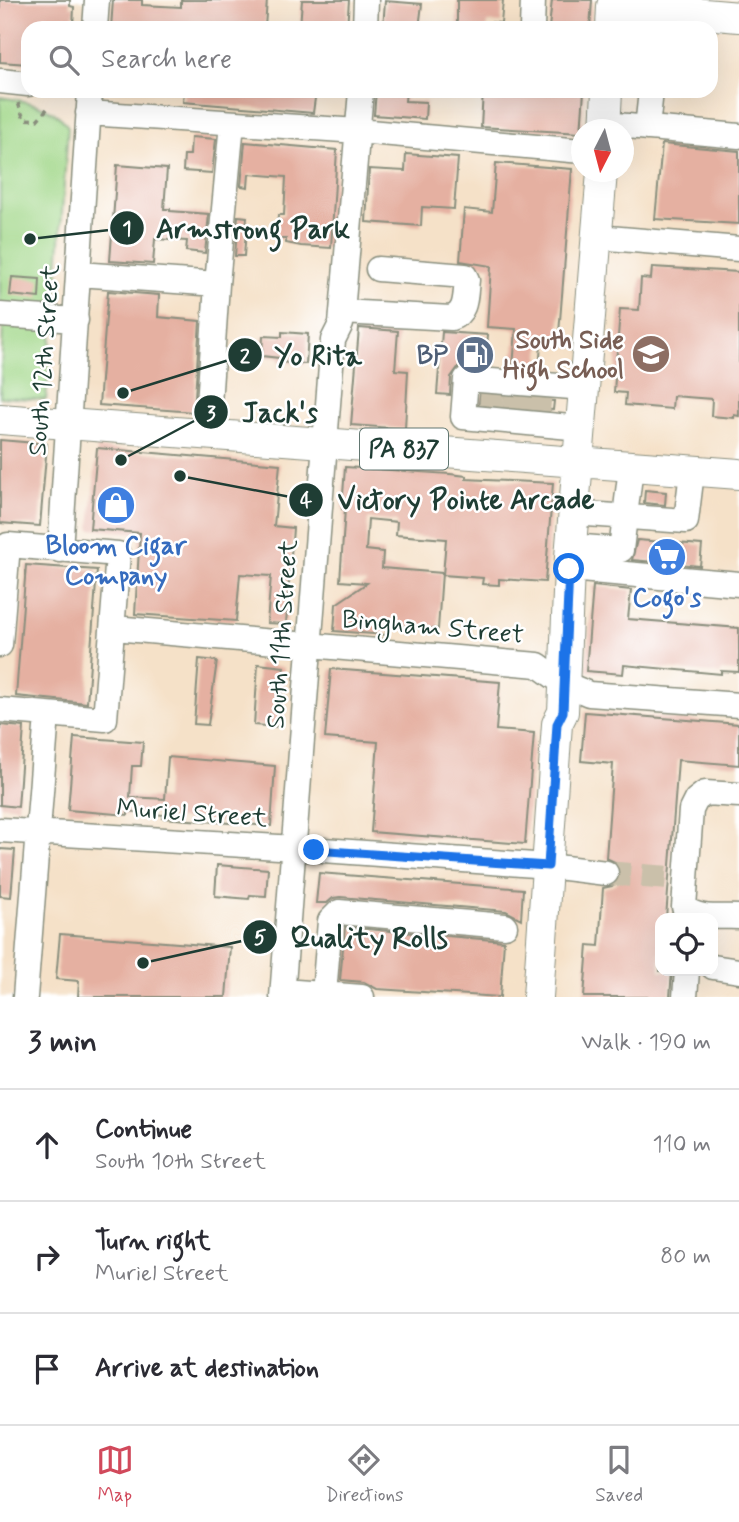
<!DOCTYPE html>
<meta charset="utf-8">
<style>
body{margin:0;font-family:Mynerve,sans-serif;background:#f2f2f3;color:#2b2b33}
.controls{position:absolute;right:21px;bottom:21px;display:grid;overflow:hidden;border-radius:14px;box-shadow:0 7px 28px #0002}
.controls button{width:63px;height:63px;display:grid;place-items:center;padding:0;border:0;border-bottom:2px solid #e1e1e2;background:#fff;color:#2b2b33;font:35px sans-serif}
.compass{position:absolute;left:571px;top:119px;width:63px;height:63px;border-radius:50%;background:#fff;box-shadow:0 7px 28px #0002;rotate:186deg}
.stop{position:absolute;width:21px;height:21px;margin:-16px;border:5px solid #1a73e8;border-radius:50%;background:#fff}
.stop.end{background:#1a73e8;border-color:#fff;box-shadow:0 2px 7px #0008}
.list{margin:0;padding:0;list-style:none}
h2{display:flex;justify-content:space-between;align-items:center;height:91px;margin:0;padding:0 28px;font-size:30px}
h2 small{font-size:23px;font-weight:400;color:#7c7c81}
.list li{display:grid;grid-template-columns:46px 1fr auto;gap:21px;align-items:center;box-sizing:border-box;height:112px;padding:0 28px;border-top:2px solid #e1e1e2}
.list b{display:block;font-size:26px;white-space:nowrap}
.list p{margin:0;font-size:23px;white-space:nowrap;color:#7c7c81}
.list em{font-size:23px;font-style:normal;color:#7c7c81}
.icon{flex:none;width:38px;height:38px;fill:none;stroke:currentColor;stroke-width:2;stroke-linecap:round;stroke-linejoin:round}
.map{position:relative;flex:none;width:739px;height:997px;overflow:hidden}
.search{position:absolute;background:#fff;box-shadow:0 7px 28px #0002;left:21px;right:21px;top:21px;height:77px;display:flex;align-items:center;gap:18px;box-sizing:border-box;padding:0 24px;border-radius:21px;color:#7c7c81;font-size:26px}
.sheet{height:427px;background:#fff}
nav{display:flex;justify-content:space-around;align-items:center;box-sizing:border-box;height:98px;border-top:2px solid #e1e1e2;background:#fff;font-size:19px;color:#7c7c81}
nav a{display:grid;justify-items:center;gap:4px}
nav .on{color:#d1495b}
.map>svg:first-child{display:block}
.green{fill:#a1d789;stroke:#608a5e;stroke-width:2}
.building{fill:#e5b0a1}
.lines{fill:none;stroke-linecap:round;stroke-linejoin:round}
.minor-tunnel{stroke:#cac0aa;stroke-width:24;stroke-dasharray:24 12;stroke-linecap:butt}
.minor-casing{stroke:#8a8f7e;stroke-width:27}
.major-casing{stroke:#8a8f7e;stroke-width:32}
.path{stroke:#8a8f7e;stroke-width:3.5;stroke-dasharray:5 5;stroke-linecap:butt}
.minor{stroke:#fff;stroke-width:24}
.major{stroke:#fff;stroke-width:30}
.route{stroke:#1a73e8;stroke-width:9}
.labels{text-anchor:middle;stroke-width:5;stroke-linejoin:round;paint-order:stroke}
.shield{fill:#fff;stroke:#627771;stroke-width:2}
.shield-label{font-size:24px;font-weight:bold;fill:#1f3d34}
.education-label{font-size:26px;font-weight:bold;fill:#785e54;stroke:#fff;text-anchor:end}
.service-label{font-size:26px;font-weight:bold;fill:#4e5e75;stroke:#fff;text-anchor:end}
.street-label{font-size:26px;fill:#1f3d34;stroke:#fff}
.shop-label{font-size:26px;font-weight:bold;fill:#366cbe;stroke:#fff}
.leader{fill:none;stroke:#1f3d34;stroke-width:2.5}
.callout-dot{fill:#1f3d34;stroke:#fff;stroke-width:2.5}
.mark-label{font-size:21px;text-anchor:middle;font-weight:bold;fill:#fff}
.callout-label{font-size:28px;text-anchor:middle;font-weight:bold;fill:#1f3d34;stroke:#fff;stroke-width:5;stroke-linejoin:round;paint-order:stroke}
</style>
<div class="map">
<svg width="739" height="997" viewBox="0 0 739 997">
<rect width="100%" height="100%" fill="#fff"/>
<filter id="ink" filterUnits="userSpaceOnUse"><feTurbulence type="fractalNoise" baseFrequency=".0143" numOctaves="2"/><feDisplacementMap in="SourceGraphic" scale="14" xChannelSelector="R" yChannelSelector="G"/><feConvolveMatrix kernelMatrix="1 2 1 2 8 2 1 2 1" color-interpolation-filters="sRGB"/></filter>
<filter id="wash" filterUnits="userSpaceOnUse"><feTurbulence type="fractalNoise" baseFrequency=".00686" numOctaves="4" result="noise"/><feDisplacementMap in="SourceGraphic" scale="28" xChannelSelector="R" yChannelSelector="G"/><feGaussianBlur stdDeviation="1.57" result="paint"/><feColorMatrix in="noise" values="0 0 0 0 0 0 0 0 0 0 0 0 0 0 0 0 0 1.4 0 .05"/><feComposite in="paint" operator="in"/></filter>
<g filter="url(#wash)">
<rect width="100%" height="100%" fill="#f5e1c8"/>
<!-- green -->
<path class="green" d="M0,97C22,100 56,106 68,127L55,313L0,309Z
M3,325L52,329L46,400L0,397Z"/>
<g id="blocks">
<!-- building -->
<path class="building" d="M0,0H70V6L74,7L73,28H28V64L0,62Z
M113,0H142V5L181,7V0H267L265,27L111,28Z
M302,0H349L347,28L300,27Z
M457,0H503L501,23L487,22V28H457Z
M552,0H592L590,28H549Z
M385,1L422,4L419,28H383Z
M184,91H316L313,113L183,102Z
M376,91H406L405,101L426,102L425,119L374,115Z
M483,91H584L581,133L481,127Z
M191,137L216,139L212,173L183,171L184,155H190Z
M245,142L337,150L331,248L301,246L286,243V239H276L278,215H284L286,177L249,174L248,187L241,186Z
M662,144L739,151V224L655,219Z
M406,154L458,158L454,209L422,207L421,226L366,222L369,169L405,171Z
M496,163L572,169L558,346L541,344L539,370L513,368L516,329L487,327L491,266L460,261L464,209L492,212Z
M117,165L167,169L164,209H170V211L209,214L205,253L186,251L187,241L155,239L153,264L110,261Z
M238,216L247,217L244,256H235Z
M652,267L739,272V416L734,415V418L711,416L712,399L673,396L672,409L625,405L626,393L614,392L620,309L639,310L641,278L651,279Z
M12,277L40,279L39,298L10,295Z
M108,291L159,295L158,317L200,321L194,412L99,405Z
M359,328L398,331L395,370L408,371L405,429L351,425Z
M282,332L308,334L306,364L279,362V358L262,356L263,336L282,337Z
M442,332L488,335L485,366H459L451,377L450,395L437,394Z
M480,395L554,401L553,410L479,404Z
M0,440L47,444L40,526L0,523Z
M97,448L280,464L274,526L293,528L286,624L267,623L271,576L240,574L236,621L135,614L140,533L90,529Z
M345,467L450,474L466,476V479L553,483L545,582L499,579V585L482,584L483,578L443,575L446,539L396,535L397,522L368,519L366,550L383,552L382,568L442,573L438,629L387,625L386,635L334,631L336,604L367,583L340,581L345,509H342Z
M645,490L666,492L665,505L644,503Z
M637,540L702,545L700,566L632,560Z
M26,565L97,570L87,703L16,696Z
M593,586L631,590L628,619L739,628V672L721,671V674L624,665L623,674L586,671Z
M199,659L217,661L208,725L194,724Z
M258,664L284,667L279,727L254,725Z
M331,669L500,682L496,730L534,733L525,844L371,832L378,742L325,738Z
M585,712L739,724V765L678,760L666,918H660V971H672L670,997H584L588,945L599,946L603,888L612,886L618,881L621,874L615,862L606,858L613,764L581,761Z
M0,725L24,727L18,807L0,805Z
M74,737L143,742L141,766H132L130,797L165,799L168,757L275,766L271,826L163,818L164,815L128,811V815L68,810Z
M0,849L15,850L11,897L0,896Z
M217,865L268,869L266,896L250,895L249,899L215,896Z
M319,873L523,889L521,919L506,911L340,897L333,898L327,903H316Z
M345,927L504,941L500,997L377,989L364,982L340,980Z
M60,934L230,947L226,997H78L79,981L56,979Z"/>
</g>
</g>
<g filter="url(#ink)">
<use href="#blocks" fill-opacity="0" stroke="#8a8f7e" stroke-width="2"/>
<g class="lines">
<!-- minor-tunnel -->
<path class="minor-tunnel" d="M491,410L493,385
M515,412L517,387
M538,414L540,389
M606,873L669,878"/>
<!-- minor casing -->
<g class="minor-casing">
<path id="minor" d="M95,28L97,0
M365,28L366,0
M532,28L533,0
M0,81L28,84
M88,113L358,131L582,151
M605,124L739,136
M647,128L651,91
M597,237L739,249
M79,274L217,284
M342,312L451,318C467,313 465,295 467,280L465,276L378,269
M0,315L76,320
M581,428L463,417L466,379L585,388
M207,434L217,284L232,123
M573,513L686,521L692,472
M571,546L621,550L631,467
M60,550L90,91
M569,569L739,584
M114,628L538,665L563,683L589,694L739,705
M0,645L8,545L118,554L105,719L0,710
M739,795L705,793L696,800L691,810L684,907C696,920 723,916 739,917
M0,830L295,848L548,866L606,873
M713,967L739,971
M283,991L362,997
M324,994L330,921L339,912L505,926
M25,997L47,715
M282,997L333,340L341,324L361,91
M685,997L687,971"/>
</g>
<!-- major casing -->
<g class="major-casing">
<path id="major" d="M611,28L612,6L739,17
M605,130L607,91
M0,419L739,474
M538,997L557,724L563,712L569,569L602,172"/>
</g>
<!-- path -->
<path class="path" d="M18,103L24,119L37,120L48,108"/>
<!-- minor -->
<use href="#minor" class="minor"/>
<!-- major -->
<use href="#major" class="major"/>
</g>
</g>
<g class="lines" filter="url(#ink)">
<!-- route -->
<path class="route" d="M314,850L548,866L557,724L563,712L569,569"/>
</g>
<!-- icons -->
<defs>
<g id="school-disc" transform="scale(2.0125)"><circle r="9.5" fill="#8d6e63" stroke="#fff"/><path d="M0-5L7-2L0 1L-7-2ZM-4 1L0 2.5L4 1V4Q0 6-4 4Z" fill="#fff"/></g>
<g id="fuel-disc" transform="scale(2.0125)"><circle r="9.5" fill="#5c6f8a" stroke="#fff"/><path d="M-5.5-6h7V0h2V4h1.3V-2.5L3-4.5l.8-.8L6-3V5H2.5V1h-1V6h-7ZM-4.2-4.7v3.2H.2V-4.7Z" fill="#fff"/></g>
<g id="shop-disc" transform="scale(2.0125)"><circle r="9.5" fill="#3f7fe0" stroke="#fff"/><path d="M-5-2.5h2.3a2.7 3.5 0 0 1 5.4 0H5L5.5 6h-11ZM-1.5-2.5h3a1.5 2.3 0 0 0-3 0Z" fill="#fff"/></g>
<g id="supermarket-disc" transform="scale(2.0125)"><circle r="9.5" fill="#3f7fe0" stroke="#fff"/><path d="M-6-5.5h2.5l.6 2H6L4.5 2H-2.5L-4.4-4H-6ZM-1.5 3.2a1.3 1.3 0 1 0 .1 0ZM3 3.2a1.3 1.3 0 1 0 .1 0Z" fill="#fff"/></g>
</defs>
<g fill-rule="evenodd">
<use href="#school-disc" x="651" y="354"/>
<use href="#fuel-disc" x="475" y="355"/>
<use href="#shop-disc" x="116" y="505"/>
<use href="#supermarket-disc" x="667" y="557"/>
</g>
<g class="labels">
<!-- shield labels -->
<rect class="shield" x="360" y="428.5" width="88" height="41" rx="5"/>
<g class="shield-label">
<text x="404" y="457">PA 837</text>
</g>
<!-- education labels -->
<g class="education-label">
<text x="624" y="348">South Side<tspan x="624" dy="30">High School</tspan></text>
</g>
<!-- service labels -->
<g class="service-label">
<text x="448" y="364">BP</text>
</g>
<!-- street labels -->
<g class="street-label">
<text transform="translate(43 360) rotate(-86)" y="9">South 12th Street</text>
<text transform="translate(433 626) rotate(5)" y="9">Bingham Street</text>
<text transform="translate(281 634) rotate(-86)" y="9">South 11th Street</text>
<text transform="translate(192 812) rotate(4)" y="9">Muriel Street</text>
</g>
<!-- shop labels -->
<g class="shop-label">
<text x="116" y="554">Bloom Cigar<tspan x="116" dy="30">Company</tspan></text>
<text x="667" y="606">Cogo's</text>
</g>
</g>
<!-- callouts -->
<path class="leader" d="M30 239L127 228M123 393L245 355M121 460L211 412M180 476L306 500M143 963L260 937"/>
<g class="callout-dot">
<circle cx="30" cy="239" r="7"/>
<circle cx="123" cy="393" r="7"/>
<circle cx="121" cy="460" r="7"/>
<circle cx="180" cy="476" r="7"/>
<circle cx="143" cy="963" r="7"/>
<circle cx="127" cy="228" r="18"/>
<circle cx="245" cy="355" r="18"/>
<circle cx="211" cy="412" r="18"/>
<circle cx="306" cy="500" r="18"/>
<circle cx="260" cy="937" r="18"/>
</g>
<g class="mark-label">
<text x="127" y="235">1</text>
<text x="245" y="363">2</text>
<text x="211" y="420">3</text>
<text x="306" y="507">4</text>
<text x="260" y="944">5</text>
</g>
<g class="callout-label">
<text x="253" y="238">Armstrong Park</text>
<text x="318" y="365">Yo Rita</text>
<text x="280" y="422">Jack's</text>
<text x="466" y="509">Victory Pointe Arcade</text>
<text x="369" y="947">Quality Rolls</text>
</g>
</svg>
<div class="controls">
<button><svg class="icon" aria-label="locate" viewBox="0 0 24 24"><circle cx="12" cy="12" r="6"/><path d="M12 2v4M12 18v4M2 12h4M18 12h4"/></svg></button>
</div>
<svg class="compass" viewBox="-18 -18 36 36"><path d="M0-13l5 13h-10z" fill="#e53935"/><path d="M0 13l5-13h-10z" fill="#7c7c81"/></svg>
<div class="stop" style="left:569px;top:569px"></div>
<div class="stop end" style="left:314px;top:850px"></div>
<div class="search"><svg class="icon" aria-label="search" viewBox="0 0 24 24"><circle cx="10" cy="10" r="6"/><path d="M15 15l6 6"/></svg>Search here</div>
</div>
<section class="sheet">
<h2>3 min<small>Walk · 190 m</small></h2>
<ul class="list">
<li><svg class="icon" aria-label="ahead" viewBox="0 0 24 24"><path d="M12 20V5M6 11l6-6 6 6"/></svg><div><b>Continue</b><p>South 10th Street</p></div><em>110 m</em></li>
<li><svg class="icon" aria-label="right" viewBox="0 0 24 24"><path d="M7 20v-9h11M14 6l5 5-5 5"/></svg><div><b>Turn right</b><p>Muriel Street</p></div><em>80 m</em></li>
<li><svg class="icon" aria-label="arrive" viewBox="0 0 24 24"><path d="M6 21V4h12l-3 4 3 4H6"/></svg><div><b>Arrive at destination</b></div></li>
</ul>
</section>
<nav>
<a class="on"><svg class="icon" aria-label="map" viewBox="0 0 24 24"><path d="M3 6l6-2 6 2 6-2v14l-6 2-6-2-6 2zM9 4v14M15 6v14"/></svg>Map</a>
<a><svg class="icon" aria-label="directions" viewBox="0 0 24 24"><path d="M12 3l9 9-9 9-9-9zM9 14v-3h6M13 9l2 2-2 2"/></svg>Directions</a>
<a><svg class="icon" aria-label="saved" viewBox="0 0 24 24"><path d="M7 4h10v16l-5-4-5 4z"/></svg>Saved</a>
</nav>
